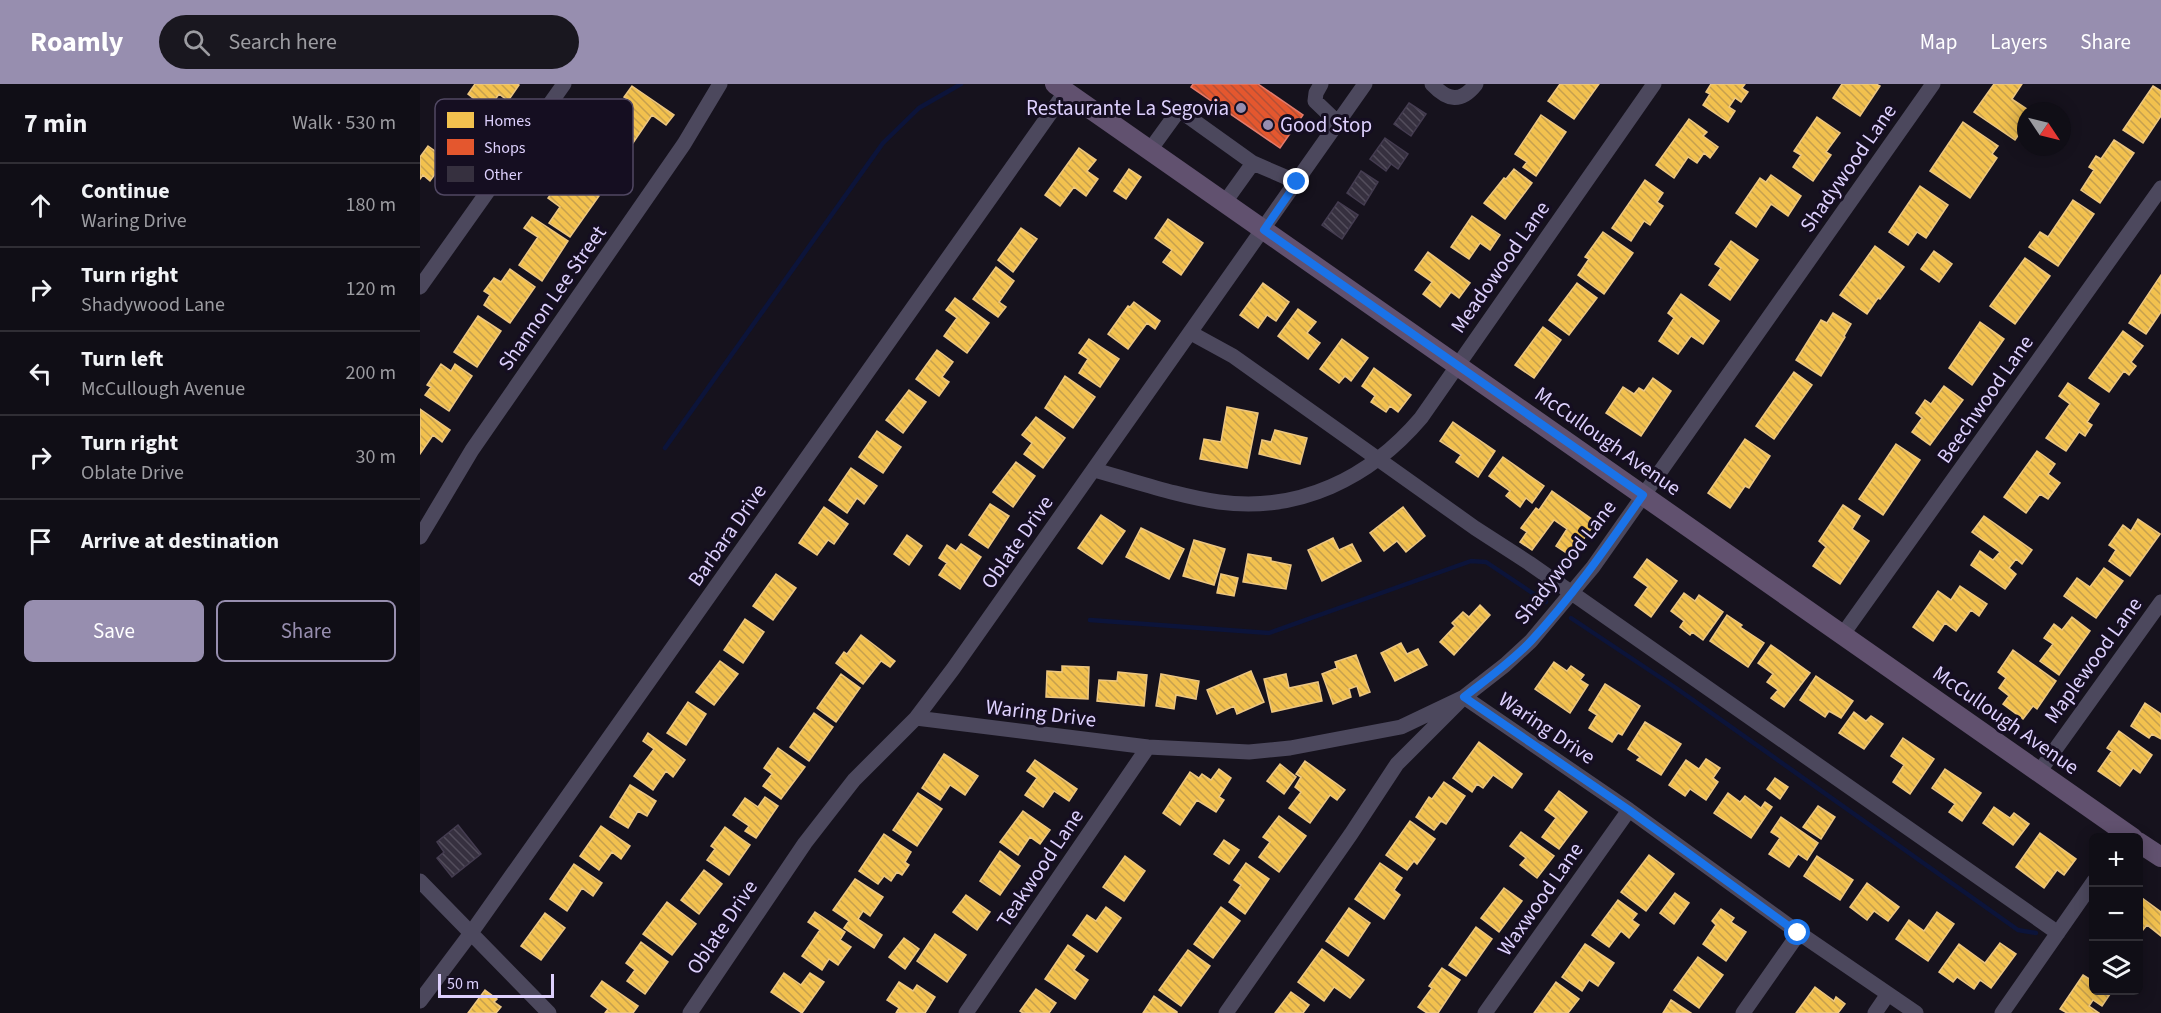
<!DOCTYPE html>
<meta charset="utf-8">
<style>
body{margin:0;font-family:"Source Sans 3",sans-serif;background:#19171f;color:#f1f3f6}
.controls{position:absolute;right:18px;bottom:18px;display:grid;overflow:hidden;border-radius:9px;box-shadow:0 3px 15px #0003}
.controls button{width:54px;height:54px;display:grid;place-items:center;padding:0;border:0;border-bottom:2px solid #302e35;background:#100e16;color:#f1f3f6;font:30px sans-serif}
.compass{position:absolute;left:1597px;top:18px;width:54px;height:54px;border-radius:50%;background:#100e16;box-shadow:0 3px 15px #0003;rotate:125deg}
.scale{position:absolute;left:18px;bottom:15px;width:116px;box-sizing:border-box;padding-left:6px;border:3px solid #ddd0fd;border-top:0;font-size:16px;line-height:21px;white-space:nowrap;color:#ddd0fd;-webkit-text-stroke:4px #150e21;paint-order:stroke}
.stop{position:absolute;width:18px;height:18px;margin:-14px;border:4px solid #1a73e8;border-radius:50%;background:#fff}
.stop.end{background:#1a73e8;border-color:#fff;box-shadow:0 2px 6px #0008}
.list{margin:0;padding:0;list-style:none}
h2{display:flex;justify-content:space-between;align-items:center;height:78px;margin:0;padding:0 24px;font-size:26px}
h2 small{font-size:20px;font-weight:400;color:#9c9ca1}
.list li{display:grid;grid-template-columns:39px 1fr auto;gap:18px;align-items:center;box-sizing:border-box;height:84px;padding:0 24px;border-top:2px solid #302e35}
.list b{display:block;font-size:22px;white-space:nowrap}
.list p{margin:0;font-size:20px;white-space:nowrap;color:#9c9ca1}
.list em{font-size:20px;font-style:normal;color:#9c9ca1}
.actions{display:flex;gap:12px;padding:18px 24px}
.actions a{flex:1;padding:14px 0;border:2px solid #978eaf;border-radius:9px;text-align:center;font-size:21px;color:#978eaf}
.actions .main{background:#978eaf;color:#fff}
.icon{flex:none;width:33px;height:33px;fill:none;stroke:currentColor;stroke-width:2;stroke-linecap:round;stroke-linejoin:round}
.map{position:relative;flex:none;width:1741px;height:929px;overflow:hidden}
header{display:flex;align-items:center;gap:36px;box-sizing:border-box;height:84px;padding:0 30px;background:#978eaf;color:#fff}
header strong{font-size:28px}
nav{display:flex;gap:33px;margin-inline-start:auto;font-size:21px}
.search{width:420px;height:54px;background:#19171f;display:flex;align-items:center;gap:15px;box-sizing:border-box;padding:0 21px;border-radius:33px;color:#9c9ca1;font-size:22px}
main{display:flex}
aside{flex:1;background:#100e16}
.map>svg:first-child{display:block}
.homes{fill:url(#homes-back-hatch);stroke:#ecc682;stroke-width:1.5}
.shops{fill:url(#shops-back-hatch);stroke:#e27b6c;stroke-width:1.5}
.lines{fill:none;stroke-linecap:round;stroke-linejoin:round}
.stream{stroke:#0c143a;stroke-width:4.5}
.building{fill:url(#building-back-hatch);stroke:#443c50;stroke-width:1.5}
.minor{stroke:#4c485d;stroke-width:15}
.major{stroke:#61516f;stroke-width:20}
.route{stroke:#1a73e8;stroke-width:8}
.poi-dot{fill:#978eaf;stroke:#150e21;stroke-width:2}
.labels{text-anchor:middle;stroke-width:6;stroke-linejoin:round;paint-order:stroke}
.poi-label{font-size:21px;fill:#ddd0fd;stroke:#150e21;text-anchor:end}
.street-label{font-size:21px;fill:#ddd0fd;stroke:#150e21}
.key{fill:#150e21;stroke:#514863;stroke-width:1.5}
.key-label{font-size:16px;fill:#ddd0fd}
</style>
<header>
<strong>Roamly</strong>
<div class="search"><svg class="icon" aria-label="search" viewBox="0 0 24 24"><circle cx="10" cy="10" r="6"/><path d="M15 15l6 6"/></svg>Search here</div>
<nav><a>Map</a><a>Layers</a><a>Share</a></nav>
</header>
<main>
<aside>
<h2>7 min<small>Walk · 530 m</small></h2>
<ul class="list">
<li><svg class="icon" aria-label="ahead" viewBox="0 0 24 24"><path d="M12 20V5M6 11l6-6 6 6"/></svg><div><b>Continue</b><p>Waring Drive</p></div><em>180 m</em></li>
<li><svg class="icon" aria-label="right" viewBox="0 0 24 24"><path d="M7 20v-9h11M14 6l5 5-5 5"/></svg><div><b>Turn right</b><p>Shadywood Lane</p></div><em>120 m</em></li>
<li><svg class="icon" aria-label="left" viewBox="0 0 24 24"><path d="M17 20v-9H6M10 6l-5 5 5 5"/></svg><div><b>Turn left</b><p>McCullough Avenue</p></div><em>200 m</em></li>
<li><svg class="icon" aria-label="right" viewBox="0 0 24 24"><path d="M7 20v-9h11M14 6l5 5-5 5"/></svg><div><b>Turn right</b><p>Oblate Drive</p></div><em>30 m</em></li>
<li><svg class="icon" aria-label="arrive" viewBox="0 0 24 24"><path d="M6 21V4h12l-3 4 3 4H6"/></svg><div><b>Arrive at destination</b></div></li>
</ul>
<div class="actions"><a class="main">Save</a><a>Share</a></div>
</aside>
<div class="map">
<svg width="1741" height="929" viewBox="0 0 1741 929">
<defs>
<pattern id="homes-back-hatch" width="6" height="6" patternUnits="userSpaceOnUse" patternTransform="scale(1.5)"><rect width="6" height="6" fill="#f2c14e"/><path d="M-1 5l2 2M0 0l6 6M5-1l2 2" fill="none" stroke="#c6a04e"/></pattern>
<pattern id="shops-back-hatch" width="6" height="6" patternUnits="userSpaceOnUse" patternTransform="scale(1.5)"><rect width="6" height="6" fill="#e4572e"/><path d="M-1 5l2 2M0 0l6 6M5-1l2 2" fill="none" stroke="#b35037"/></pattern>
<pattern id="building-back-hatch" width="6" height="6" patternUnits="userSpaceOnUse" patternTransform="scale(1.5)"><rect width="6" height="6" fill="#36303f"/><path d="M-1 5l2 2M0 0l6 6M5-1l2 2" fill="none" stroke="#534d5c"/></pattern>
</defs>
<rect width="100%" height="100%" fill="#16121d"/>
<!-- homes -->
<path class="homes" d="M55,0H97L99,1L88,17L79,10L68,26L48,10Z
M1140,0H1179L1154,35L1128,17Z
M1291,0H1325L1322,4L1328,8L1321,18L1315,14L1309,23L1315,27L1308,38L1283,21L1290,10L1286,8Z
M1422,0H1456L1460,2L1440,32L1413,14Z
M1574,0H1602L1592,15L1610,27H1606V40L1595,56L1554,28Z
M212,2L254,31L246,41L232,31L213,59L194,45L205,29L200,25L207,15L204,13Z
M1733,2L1741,7V32L1723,59L1703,46Z
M1121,31L1146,48L1116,92L1103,83L1107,78L1095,70Z
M1397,33L1420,49L1406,68L1411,71L1393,97L1373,83L1381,71L1374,67Z
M1269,35L1287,48L1283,52L1298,63L1290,74L1284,69L1277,79L1268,73L1254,94L1236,81Z
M1543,38L1578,62L1572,70L1577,74L1550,114L1510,87Z
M1694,56L1714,69L1680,119L1661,106L1674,86L1669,83L1676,72L1681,75Z
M8,62L26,75L10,97L3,91L0,95V73Z
M659,64L676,76L667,87L678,95L666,112L654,103L640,122L625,111Z
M709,85L721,93L706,115L694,107Z
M1094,85L1112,99L1085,135L1064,119L1084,94L1086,95Z
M1351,91L1381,112L1368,132L1351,120L1336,143L1316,129L1340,94L1346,98Z
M142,94L154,103L158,97L179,112L150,153L129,139L140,123L128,114Z
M1225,96L1243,109L1237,118L1243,122L1230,141L1224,137L1211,157L1192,144Z
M1500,102L1528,121L1506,154L1497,148L1488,161L1469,148Z
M1653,116L1674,130L1638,182L1609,163L1620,148L1628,153Z
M1052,132L1080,151L1070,166L1060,159L1049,175L1031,163Z
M112,133L148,157L122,197L99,181L118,153L104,144Z
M748,135L783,159L761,191L743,178L752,166L735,154Z
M601,144L617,155L593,188L578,176Z
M1183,148L1213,169L1184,210L1158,191L1169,175L1165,173Z
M1311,157L1338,176L1310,216L1289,201L1301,184L1295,180Z
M1455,162L1484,183L1460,215L1458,214L1447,230L1420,211Z
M1514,167L1532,180L1519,198L1501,185Z
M1008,168L1050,199L1039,214L1031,208L1020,223L1003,210L1012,198L995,186Z
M1605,174L1630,192L1595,240L1570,222Z
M576,183L594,197L579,218L586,223L578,233L553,215Z
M90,185L115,203L90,239L64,221L70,211L64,207L74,194L81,198Z
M1741,191V228L1726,250L1709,239Z
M843,199L869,218L856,237L847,231L838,244L820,231Z
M1157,199L1177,214L1149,251L1129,236Z
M1261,210L1299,237L1283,260L1271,252L1258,270L1239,257L1254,234L1248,229Z
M535,214L569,239L547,269L524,252L537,234L526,226Z
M714,218L740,237L735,245L727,239L708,265L688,250L708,222L710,223Z
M878,225L896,238L887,249L900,259L888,275L858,252Z
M1413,229L1431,240L1424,252L1425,253L1401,292L1376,276L1401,236L1407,239Z
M58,232L81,247L57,283L34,268Z
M1560,238L1584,255L1552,301L1529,284Z
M1123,243L1141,256L1114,294L1095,281Z
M1703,247L1723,262L1711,278L1716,282L1709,291L1704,287L1689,308L1669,294Z
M669,255L699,275L680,303L659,289L668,275L659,269Z
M922,255L948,274L931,297L925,292L919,299L900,285Z
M517,266L533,278L522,293L529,298L519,312L496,295Z
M21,280L31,287L35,280L52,292L29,327L5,311L11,303L7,301Z
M954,284L991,311L978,328L970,322L966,328L951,318L955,312L942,302Z
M1374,288L1392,301L1354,355L1336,342Z
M645,292L675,313L653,344L625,324Z
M1233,294L1251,307L1221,352L1186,329L1203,303L1214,310L1219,304L1224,307Z
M1648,299L1679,320L1667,338L1672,341L1665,352L1659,348L1646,367L1626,354L1650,320L1639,312Z
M1524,302L1543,316L1510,361L1492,348L1502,334L1496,329L1505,316L1511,320Z
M489,306L506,318L483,349L466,336Z
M807,323L838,329L827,384L780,375L784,355L801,358Z
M0,325L30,346L22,358L13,351L0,370Z
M616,333L645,354L623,384L604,370L612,359L602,351Z
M1033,338L1075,367L1058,393L1036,378L1041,371L1020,357Z
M855,346L887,354L880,380L839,370L842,356L851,358Z
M457,347L481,363L463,389L439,373Z
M1325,355L1350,372L1329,404L1325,402L1310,424L1288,409Z
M1476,360L1500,376L1463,431L1439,415Z
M1617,367L1635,380L1628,390L1640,399L1628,415L1620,410L1606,429L1584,413Z
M1083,373L1124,402L1112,419L1106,414L1100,423L1086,412L1090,407L1069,392Z
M596,378L615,392L593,423L573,408Z
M431,384L457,402L444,420L437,414L427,429L409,416Z
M1132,407L1176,438L1163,456L1160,454L1148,470L1136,462L1147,445L1134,436L1112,466L1100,458L1107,448L1101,444L1116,424L1119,426Z
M570,420L589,432L568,464L549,451Z
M1423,421L1440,432L1432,445L1449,457L1420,500L1393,482L1406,463L1399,457Z
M404,423L428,440L414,460L408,456L397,471L379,459Z
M983,423L1005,452L986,468L977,457L964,467L950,449Z
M681,431L705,447L682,480L658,464Z
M1564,432L1612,466L1602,480L1596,475L1589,484L1596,490L1585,505L1551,481L1560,467L1573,476L1580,468L1552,448Z
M1718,435L1740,450L1710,492L1689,477L1696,466L1689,461L1703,441L1711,447Z
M721,444L764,465L749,495L706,473Z
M487,451L502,462L489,481L474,470Z
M913,454L919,466L932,460L941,477L902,497L888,466Z
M774,456L805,465L794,501L763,492Z
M541,460L561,473L540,505L519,491L527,479L519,474L527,461L536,467Z
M828,470L851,474V477L871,481L866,505L823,498Z
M1227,475L1257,497L1231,533L1215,521L1228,503L1214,493Z
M1684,484L1703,497L1676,534L1644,512L1657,494L1670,503Z
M356,490L376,504L353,536L333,522Z
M801,490L818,494L814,512L797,509Z
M1540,502L1567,520L1559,532L1551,526L1536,547L1525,539L1513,557L1493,543L1518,507L1531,516Z
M1264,509L1275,517L1279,511L1303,528L1283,556L1272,548L1270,551L1260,543L1264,537L1251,527Z
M1060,521L1070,531L1034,571L1020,558L1035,542L1032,539L1043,528L1049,533Z
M1307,531L1322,541L1320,543L1344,559L1328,583L1290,557Z
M1652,533L1670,547L1639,591L1620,577L1633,560L1624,554L1634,540L1642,546Z
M325,535L344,548L323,579L304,566Z
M441,551L475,577L470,583L461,577L443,600L416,579L424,568L427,570Z
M981,559L987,570L998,565L1007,581L975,597L961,569Z
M1351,561L1390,589L1364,623L1351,614L1358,606L1347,598L1353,590L1338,579Z
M1593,566L1636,597L1617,625L1613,622L1603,635L1583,620L1589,612L1579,604L1586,594L1578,588Z
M936,571L950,608L940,612L937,602L929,605L931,613L913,620L902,590L917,584L915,578Z
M300,577L318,590L294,621L276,608Z
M1134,578L1147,587L1151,582L1164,591L1160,596L1168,601L1150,629L1115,605Z
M642,582L669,583L668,615L626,613L627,587L642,588Z
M831,587L844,618L817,630L814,622L797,630L787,606Z
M698,588L727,591L724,622L677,617L679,596L697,597Z
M421,590L440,604L416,638L397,624Z
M741,590L779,597L776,615L756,611L754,625L736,622Z
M866,590L869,604L898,598L902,617L852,628L844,595Z
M1396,592L1433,617L1421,634L1409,627L1405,633L1380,616Z
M1185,600L1220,622L1202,651L1198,649L1192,658L1169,644L1177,631L1169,626Z
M268,618L286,630L266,661L247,649Z
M1725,619L1741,630V655L1732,650L1729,654L1711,642Z
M1434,628L1446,637L1451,632L1463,640L1444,665L1419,649Z
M394,629L413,643L389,677L370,663Z
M1225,638L1261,660L1241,691L1217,676L1220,673L1208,665Z
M1699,647L1732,671L1720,689L1713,684L1700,702L1678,687L1692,667L1687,664Z
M228,649L265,676L253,693L246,687L233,706L214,692L234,665L223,657Z
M1483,654L1514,675L1490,710L1473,698L1484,681L1471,672Z
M1059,658L1102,690L1092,704L1073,691L1063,704L1057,700L1052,708L1033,694Z
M358,664L385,683L361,715L343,702L352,690L344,684Z
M524,670L558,692L545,711L530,701L520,716L502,704Z
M1286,675L1300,684L1293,694L1298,698L1286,716L1270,705L1265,712L1249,701L1266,676L1279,685Z
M615,676L657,705L649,717L634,707L623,723L605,711L617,694L607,687Z
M885,677L925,706L917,716L910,711L890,739L869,724L881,708L875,703L881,693L876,690Z
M860,680L876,693L864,710L847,697Z
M799,685L811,694L799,713L804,716L796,728L777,716L760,741L743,729L770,688L779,694L782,690L791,696Z
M1525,685L1561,709L1542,737L1529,728L1535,720L1512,704Z
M1355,694L1368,703L1360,715L1347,705Z
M1024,698L1045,712L1026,740L1021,737L1014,746L996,733L1009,713L1012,715Z
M210,701L236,717L227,732L218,727L208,744L190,733Z
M1139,707L1167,728L1139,765L1122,753L1136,734L1125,726Z
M498,709L522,725L497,762L473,746Z
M1308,709L1320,718L1325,712L1341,724L1345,718L1352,723L1331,754L1294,729Z
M345,713L358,722L336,754L325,747L329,742L313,731L325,714L338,723Z
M1398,722L1415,733L1401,755L1383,743Z
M1574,723L1590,734L1594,729L1609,740L1593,761L1563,739Z
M603,727L630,746L620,760L610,753L598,771L580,758Z
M859,732L886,752L859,788L839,773L850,758L843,753Z
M1361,733L1398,759L1387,776L1378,770L1369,783L1349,770L1360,754L1351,748Z
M990,737L1015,755L997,780L994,777L987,786L966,771Z
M181,742L210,762L201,775L192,768L179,786L160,772Z
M305,743L330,761L309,791L287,776L295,765L291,762Z
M1101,748L1134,772L1117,794L1100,781L1106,774L1090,762Z
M1620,749L1656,775L1644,791L1637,786L1624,804L1596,783Z
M464,750L491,768L485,778L489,781L482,791L477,788L471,797L464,792L458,800L439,787Z
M804,756L819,766L809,780L794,770Z
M580,767L600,782L580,811L560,797Z
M1229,771L1254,790L1226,827L1201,808Z
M705,772L725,787L704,817L683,803Z
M1397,772L1433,796L1420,816L1384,792Z
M826,779L849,795L825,830L809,818L821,801L814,796Z
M960,779L982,794L974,806L980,811L964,835L935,815Z
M154,780L182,799L173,812L162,804L147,827L130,815Z
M284,786L302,800L279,830L261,816Z
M435,795L463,813L450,832L443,827L438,835L462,851L454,864L424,844L429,837L413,826Z
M1447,799L1479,823L1468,837L1454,827L1447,836L1430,823Z
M1084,804L1102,817L1079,848L1061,834Z
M1255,809L1269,819L1254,840L1240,829Z
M546,811L570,828L557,846L533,828Z
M1718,811L1741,828V852L1727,841L1718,852Z
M1198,816L1217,830L1212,836L1219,841L1209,854L1201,847L1189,863L1172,851Z
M247,818L276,840L252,871L223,850Z
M686,823L701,834L677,868L653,851L667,831L676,837Z
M801,823L820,837L793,874L774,860Z
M929,824L950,839L928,872L906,857Z
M1301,825L1314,834L1311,838L1326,848L1306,877L1283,860L1296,841L1292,837Z
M395,828L425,848L420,856L431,863L418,881L409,875L402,886L382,872L400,846L388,838Z
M1517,828L1534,840L1508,877L1476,855L1489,836L1504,847Z
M125,829L145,844L121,876L101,862Z
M1056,843L1072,855L1046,892L1029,881Z
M515,850L546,871L527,898L497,877Z
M484,854L499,865L485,885L469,873Z
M221,858L248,878L225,910L207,897L215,886L206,879Z
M1580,859L1596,870L1571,904L1560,896L1554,905L1537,893L1533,898L1519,888L1539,860L1565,879Z
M1165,860L1194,879L1178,902L1169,896L1162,907L1142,893Z
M648,861L664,872L654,886L668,896L655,915L625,895Z
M902,865L944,896L930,914L914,903L904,917L878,898Z
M768,866L790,882L761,922L739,906Z
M1278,873L1303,891L1279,924L1254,906Z
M1022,884L1040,896L1018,929H1007L998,923L1012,904L1009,902Z
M364,889L381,901L390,889L404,898L382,929L351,908Z
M1663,891L1674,898V906H1686L1690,910L1682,922L1673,916L1669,922L1679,929H1647L1640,925Z
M182,897L218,922L213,929H185L188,925L171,912Z
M479,898L493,907L497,901L515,913L505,929H476L479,924L467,916Z
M1136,898L1159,915L1148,929H1114Z
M1395,903L1414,917L1416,913L1425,920L1418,929H1376Z
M616,905L636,919L629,929H603L600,927Z
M65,906L77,915L74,918L81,923L76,929H48Z
M871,908L889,921L883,929H855Z
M734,912L757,928V929H723Z
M1251,916L1271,929H1243Z"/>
<!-- shops -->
<path class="shops" d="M773,0H838L883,31L860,64L771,3Z"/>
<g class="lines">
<!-- stream -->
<path class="stream" d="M245,364L463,59L499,24L541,0
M1151,534L1256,604L1598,846L1616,849
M670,536L849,549L1051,477L1066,478L1126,518"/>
</g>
<!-- building -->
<path class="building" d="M989,19L1006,30L991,52L974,40Z
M965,54L988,70L978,85L971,80L966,87L950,75Z
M941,87L958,98L944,121L927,109Z
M918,118L938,131L922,155L902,141Z
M38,741L61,770L32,793L17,774L24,768L17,758Z"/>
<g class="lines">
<!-- minor -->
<path class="minor" d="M901,0L896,9L895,17L918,39
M1012,0C1028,17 1041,19 1056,0
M730,66L759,26L833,79L805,118
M833,79L877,98
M0,203L144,0
M771,249L813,272L1055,444L1109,479L1638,849
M674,386C715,397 757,412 799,418C879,429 950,394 1001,334L1234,0
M0,453L52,366L264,60L300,0
M1423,550L1741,104
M496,634L728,663L829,668L870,664L981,643L1044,613L1209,726L1379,849L1496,929
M1619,688L1741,518
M0,797L129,929
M0,917L51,849L646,7
M270,929L385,759L434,696L496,634L533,585L945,0
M546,929L728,663
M806,929L931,750L977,680L1044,613L1085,581L1111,557L1173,483L1513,0
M1065,929L1209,726
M1323,929L1379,849
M1455,929L1468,910
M1582,929L1674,797"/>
<!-- major -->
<path class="major" d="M635,0L1713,754
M1718,758L1741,773"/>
</g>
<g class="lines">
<!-- route -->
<path class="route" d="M877,98L844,146L1223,411C1188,461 1153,512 1111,557C1091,578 1067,595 1044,613L1209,726L1378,849"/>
</g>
<!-- markers -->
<g class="poi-dot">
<circle cx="821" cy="24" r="6"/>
<circle cx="848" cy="41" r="6"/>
</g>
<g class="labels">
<!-- poi labels -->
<g class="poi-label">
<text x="809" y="31">Restaurante La Segovia</text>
<text x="860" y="48" text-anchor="start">Good Stop</text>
</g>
<!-- street labels -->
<g class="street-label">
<text transform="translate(1428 84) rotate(-55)" y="7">Shadywood Lane</text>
<text transform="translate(1080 183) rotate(-55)" y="7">Meadowood Lane</text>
<text transform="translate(132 214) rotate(-55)" y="7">Shannon Lee Street</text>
<text transform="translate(1565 315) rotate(-55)" y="7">Beechwood Lane</text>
<text transform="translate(1188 357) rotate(35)" y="7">McCullough Avenue</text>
<text transform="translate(307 451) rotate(-55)" y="7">Barbara Drive</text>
<text transform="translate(597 458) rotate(-55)" y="7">Oblate Drive</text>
<text transform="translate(1145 478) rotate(-52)" y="7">Shadywood Lane</text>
<text transform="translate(1673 576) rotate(-54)" y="7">Maplewood Lane</text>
<text transform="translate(621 629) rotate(7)" y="7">Waring Drive</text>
<text transform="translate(1586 636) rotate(35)" y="7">McCullough Avenue</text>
<text transform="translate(1127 644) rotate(34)" y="7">Waring Drive</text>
<text transform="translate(620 784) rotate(-56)" y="7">Teakwood Lane</text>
<text transform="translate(1120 815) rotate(-55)" y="7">Waxwood Lane</text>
<text transform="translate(302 843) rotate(-56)" y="7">Oblate Drive</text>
</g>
</g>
<!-- legend -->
<rect x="15" y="15" width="198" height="96" rx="9" class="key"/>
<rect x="27" y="28" width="27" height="16" fill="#f2c14e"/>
<rect x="27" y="55" width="27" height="16" fill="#e4572e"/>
<rect x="27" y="82" width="27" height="16" fill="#36303f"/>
<g class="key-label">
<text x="64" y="42">Homes</text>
<text x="64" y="69">Shops</text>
<text x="64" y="96">Other</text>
</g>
</svg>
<div class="controls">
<button>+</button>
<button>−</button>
<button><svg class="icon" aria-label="layers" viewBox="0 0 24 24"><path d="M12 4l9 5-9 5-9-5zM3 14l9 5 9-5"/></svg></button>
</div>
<svg class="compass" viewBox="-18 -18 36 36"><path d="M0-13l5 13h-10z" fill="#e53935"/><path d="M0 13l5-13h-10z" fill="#9c9ca1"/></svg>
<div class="scale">50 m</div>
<div class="stop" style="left:1378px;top:849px"></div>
<div class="stop end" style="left:877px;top:98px"></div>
</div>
</main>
